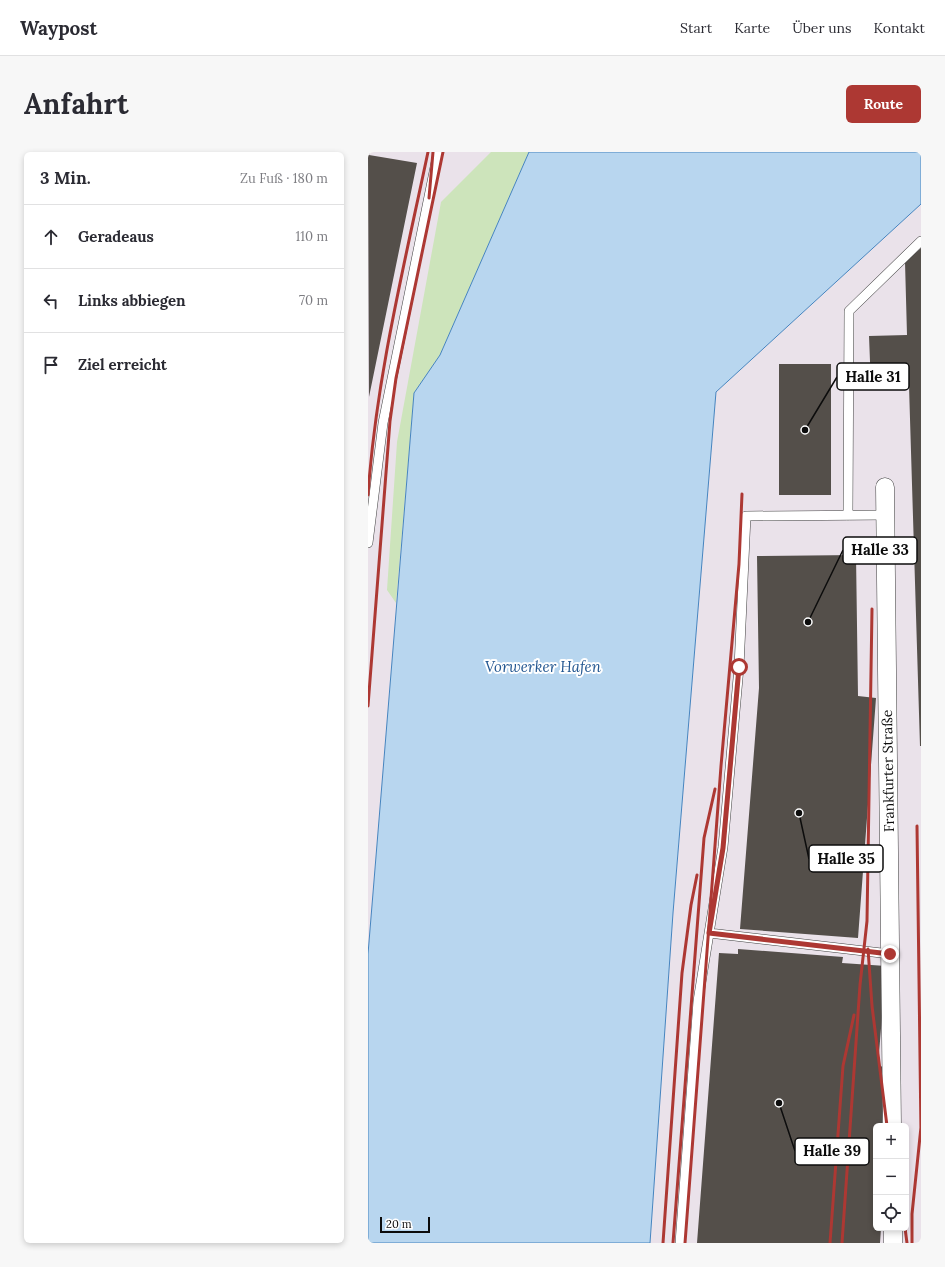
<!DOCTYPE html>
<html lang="de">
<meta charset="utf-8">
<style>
body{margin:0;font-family:Lora,serif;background:#f7f7f7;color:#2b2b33}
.controls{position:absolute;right:12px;bottom:12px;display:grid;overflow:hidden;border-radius:6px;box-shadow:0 2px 6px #0003}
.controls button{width:36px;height:36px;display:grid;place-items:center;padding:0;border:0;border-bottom:1px solid #e1e1e2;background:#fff;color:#2b2b33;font:20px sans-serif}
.scale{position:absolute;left:12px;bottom:10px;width:50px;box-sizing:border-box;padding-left:4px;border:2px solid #0c0c0c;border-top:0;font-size:11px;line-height:14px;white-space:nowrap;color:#0c0c0c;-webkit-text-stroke:3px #fff;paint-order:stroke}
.stop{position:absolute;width:12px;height:12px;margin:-9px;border:3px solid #ad3833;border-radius:50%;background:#fff}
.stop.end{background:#ad3833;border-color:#fff;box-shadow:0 1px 4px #0008}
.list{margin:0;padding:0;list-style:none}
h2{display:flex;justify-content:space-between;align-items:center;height:52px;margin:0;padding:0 16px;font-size:17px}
h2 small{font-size:13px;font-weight:400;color:#7c7c81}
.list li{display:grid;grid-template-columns:26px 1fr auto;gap:12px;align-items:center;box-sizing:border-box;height:64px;padding:0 16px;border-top:1px solid #e1e1e2}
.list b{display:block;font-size:15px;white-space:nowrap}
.list em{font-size:13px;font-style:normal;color:#7c7c81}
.icon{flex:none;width:22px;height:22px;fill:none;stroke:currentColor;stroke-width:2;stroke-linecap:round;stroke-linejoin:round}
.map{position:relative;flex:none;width:553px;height:1091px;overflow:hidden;border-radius:6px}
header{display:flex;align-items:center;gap:24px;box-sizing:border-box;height:56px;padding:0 20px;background:#fff;border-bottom:1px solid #e1e1e2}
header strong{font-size:19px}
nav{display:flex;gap:22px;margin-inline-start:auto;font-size:14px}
.intro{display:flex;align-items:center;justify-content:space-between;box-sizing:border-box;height:96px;padding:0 24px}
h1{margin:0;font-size:28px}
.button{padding:10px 18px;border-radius:6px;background:#ad3833;color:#fff;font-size:14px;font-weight:700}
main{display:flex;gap:24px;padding:0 24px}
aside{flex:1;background:#fff;border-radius:6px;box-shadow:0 2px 6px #0003}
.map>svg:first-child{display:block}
.industrial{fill:#eae2ea;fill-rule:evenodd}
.green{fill:#cde4bb}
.water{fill:#b8d6ef;stroke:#4684bf}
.building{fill:#544f4a}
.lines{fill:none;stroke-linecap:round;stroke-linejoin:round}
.lane-casing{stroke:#3f3f3f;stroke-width:10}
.street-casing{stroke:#3f3f3f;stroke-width:19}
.lane{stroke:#fff;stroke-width:9}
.street{stroke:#fff;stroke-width:18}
.rail{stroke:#ad3833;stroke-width:3}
.route{stroke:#ad3833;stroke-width:5}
.labels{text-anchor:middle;stroke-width:4;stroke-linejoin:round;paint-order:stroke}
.street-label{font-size:14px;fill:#0c0c0c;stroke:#fff}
.water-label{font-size:15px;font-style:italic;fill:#235791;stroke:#fff}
.leader{fill:none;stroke:#0c0c0c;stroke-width:1.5}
.callout-dot{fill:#0c0c0c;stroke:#fff;stroke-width:1.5}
.callout{fill:#fff;stroke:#0c0c0c;stroke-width:1.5}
.callout-label{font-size:15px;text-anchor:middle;font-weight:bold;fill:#0c0c0c}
</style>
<header>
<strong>Waypost</strong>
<nav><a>Start</a><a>Karte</a><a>Über uns</a><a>Kontakt</a></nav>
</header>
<div class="intro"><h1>Anfahrt</h1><a class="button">Route</a></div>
<main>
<aside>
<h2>3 Min.<small>Zu Fuß · 180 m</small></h2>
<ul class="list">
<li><svg class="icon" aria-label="ahead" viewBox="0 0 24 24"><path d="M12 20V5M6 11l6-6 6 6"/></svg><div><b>Geradeaus</b></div><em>110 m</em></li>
<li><svg class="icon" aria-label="left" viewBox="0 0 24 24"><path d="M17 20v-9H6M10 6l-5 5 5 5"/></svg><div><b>Links abbiegen</b></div><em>70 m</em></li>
<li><svg class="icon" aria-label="arrive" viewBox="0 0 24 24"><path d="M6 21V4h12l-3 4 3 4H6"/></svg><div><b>Ziel erreicht</b></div></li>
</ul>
</aside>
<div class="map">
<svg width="553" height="1091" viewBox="0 0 553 1091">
<rect width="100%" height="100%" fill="#fdfbee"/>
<!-- industrial -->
<path class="industrial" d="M0,0H161L72,203L46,241L0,802Z
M553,52V1091H282L305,761L348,240ZM508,974H538V1076H508Z"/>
<!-- green -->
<path class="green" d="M123,0H161L72,203L46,241L28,451L19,438L29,290L73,50Z"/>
<!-- water -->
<path class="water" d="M161,0H553V52L348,240L305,761L282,1091H0V802L46,241L72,203Z"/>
<!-- building -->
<path class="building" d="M0,0H2L1,3L49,11L1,245Z
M553,96V594H552L541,234L503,235L501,184L539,183L537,110Z
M411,212H463V343H411Z
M488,403L490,544L508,546L490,786L372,777L391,536L389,404Z
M370,797L475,805L474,811L518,814L510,914L518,915L514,974H508V1076H513L512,1091H329L351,801L370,802Z"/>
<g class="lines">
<!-- lane casing -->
<g class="lane-casing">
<path id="lane" d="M480,364L481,159L553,89
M0,391L15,271L70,0
M341,781L522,802
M312,1091L330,849L355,695L371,515L378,364L518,363"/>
</g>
<!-- street casing -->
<g class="street-casing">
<path id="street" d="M517,335L524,974
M525,1076V1091"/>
</g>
<!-- lane -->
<use href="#lane" class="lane"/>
<!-- street -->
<use href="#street" class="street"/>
<!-- rail -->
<path class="rail" d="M61,46L65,0
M0,343C8,227 36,114 60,0
M0,554L22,269L28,226L75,0
M549,674L553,981
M500,797L504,854L519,974
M537,1076L539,1091
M295,1091L314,821L323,753L329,723
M305,1091L336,686L347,637
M317,1091L353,614L371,412L374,342
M462,1091L475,914L486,863
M474,1091L492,833L499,769L504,457
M544,1091V1062L553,975"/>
</g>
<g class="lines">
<!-- route -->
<path class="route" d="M371,515L355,696L341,781L522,802"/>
</g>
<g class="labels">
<!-- street labels -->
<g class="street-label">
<text transform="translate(520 619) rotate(-91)" y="5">Frankfurter Straße</text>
</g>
<!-- water labels -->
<g class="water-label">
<text x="175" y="520">Vorwerker Hafen</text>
</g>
</g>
<!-- callouts -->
<path class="leader" d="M437 278L469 225M440 470L475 398M431 661L441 707M411 951L427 999"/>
<g class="callout-dot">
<circle cx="437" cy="278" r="4"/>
<circle cx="440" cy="470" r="4"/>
<circle cx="431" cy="661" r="4"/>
<circle cx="411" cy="951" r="4"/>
</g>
<g class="callout">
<rect x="469" y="211" width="72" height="27" rx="4"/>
<rect x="475" y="385" width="74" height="27" rx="4"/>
<rect x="441" y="693" width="74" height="27" rx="4"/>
<rect x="427" y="986" width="74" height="27" rx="4"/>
</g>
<g class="callout-label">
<text x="505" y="230">Halle 31</text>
<text x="512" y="403">Halle 33</text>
<text x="478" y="712">Halle 35</text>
<text x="464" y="1004">Halle 39</text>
</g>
</svg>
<div class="controls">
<button>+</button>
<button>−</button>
<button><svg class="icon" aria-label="locate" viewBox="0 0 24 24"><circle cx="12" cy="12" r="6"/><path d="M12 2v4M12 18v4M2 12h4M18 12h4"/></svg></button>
</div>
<div class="scale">20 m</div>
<div class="stop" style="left:371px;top:515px"></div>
<div class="stop end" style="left:522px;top:802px"></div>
</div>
</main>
